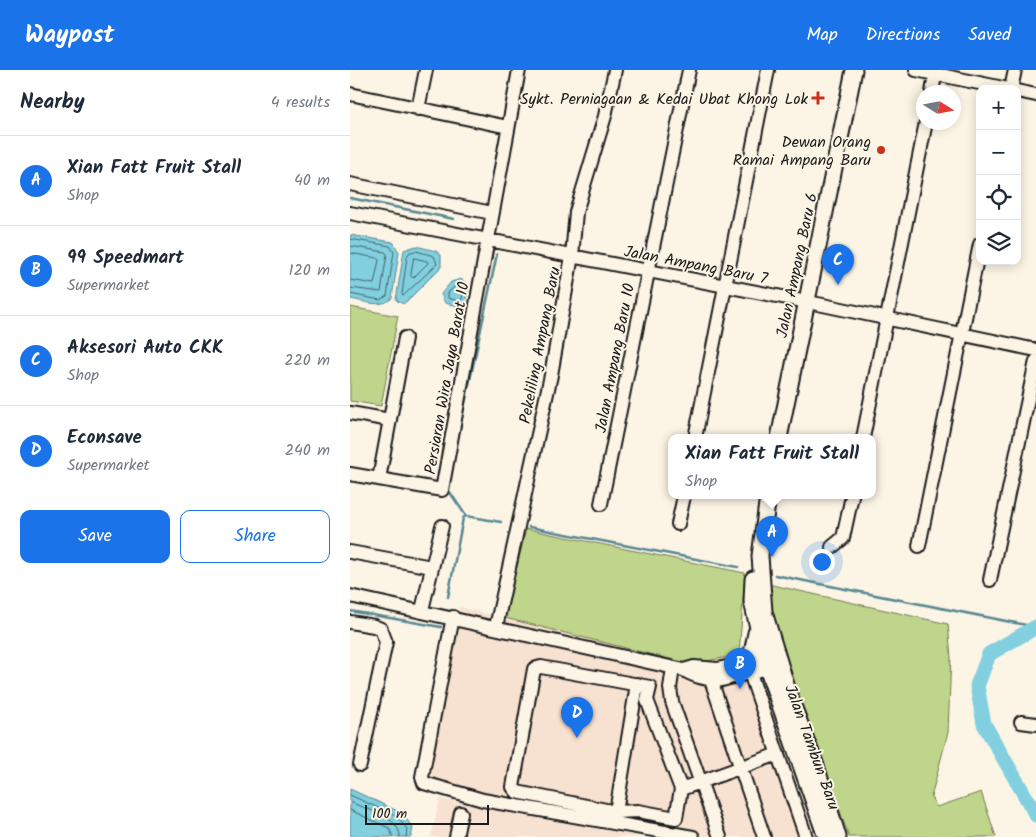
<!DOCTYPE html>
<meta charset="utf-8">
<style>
body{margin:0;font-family:Kalam,sans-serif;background:#f2f2f3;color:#1f2937}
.controls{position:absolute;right:15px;top:15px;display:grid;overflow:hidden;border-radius:10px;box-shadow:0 2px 12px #0003}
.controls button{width:45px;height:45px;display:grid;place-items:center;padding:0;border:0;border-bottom:1px solid #e0e1e3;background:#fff;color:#1f2937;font:25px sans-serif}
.compass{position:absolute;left:566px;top:15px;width:45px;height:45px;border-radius:50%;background:#fff;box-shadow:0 2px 12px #0003;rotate:101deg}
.scale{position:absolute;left:15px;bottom:12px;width:124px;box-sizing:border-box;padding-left:5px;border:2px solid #1c1c1c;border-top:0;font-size:14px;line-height:18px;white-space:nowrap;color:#1c1c1c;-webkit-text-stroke:4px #fcf5e5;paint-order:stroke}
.you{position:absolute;left:471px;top:491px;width:18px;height:18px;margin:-12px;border:4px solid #fff;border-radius:50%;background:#1a73e8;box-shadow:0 0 0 8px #1a73e833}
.badge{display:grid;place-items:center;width:32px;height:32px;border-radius:50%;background:#1a73e8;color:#fff;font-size:16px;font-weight:700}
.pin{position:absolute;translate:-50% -41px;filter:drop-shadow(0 1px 2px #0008)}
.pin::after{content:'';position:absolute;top:26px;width:18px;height:15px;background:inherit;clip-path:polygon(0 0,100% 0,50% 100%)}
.popup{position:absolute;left:318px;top:364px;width:208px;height:65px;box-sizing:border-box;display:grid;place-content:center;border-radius:10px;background:#fff;filter:drop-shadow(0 1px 4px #0005);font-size:16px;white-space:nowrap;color:#747a83}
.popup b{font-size:19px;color:#1f2937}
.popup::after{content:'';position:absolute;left:50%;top:100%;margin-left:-10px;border:10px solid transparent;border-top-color:#fff}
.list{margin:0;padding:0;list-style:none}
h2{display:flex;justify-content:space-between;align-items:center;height:65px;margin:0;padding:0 20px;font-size:21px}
h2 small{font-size:16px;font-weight:400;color:#747a83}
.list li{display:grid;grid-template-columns:32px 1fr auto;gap:15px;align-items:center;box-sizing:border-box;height:90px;padding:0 20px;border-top:1px solid #e0e1e3}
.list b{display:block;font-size:19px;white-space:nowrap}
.list p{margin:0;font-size:16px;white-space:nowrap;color:#747a83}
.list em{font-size:16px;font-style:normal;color:#747a83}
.actions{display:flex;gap:10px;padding:15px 20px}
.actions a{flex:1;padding:11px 0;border:1px solid #1a73e8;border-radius:10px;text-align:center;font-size:18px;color:#1a73e8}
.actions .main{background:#1a73e8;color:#fff}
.icon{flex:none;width:28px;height:28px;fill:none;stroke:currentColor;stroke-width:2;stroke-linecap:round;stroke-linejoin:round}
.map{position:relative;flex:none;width:686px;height:767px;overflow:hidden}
header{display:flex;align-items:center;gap:30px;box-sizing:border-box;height:70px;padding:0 25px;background:#1a73e8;color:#fff}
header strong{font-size:24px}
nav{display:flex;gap:28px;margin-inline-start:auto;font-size:18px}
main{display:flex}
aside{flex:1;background:#fff}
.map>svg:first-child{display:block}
.built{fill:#f7e1d0}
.green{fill:#bfd58b;stroke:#6e7854}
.water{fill:#81cfdf;stroke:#598791}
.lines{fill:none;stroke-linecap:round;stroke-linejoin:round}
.shore{stroke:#44646a;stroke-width:1}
.stream{stroke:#598791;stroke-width:2.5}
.river{stroke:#81cfdf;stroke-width:15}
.minor-casing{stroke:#1c1c1c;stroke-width:16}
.major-casing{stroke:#1c1c1c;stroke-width:19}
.minor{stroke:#fcf5e5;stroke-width:12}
.major{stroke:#fcf5e5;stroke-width:15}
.poi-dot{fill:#c8321e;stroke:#fcf5e5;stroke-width:2}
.labels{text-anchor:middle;stroke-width:4;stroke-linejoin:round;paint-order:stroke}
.poi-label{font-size:16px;fill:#1c1c1c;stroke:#fcf5e5;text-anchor:end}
.street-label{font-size:16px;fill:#1c1c1c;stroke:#fcf5e5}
</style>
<header>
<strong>Waypost</strong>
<nav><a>Map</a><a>Directions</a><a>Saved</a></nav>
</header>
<main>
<aside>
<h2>Nearby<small>4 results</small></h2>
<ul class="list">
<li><span class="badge">A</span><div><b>Xian Fatt Fruit Stall</b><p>Shop</p></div><em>40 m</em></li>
<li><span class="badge">B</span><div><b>99 Speedmart</b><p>Supermarket</p></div><em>120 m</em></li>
<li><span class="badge">C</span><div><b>Aksesori Auto CKK</b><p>Shop</p></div><em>220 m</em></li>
<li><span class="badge">D</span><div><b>Econsave</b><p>Supermarket</p></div><em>240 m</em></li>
</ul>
<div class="actions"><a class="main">Save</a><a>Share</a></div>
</aside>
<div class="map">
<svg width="686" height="767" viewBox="0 0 686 767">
<rect width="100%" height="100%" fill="#fcf5e5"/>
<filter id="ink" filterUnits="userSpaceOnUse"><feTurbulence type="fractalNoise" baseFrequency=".02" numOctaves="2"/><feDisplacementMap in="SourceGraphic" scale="10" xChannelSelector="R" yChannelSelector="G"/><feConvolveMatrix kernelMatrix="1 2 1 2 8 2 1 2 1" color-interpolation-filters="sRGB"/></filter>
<g filter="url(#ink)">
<!-- built -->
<path class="built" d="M109,537L340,594L397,583L453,767H320L66,719Z
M90,729L216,753L295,767H81Z"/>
<!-- green -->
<path class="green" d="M0,237L48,246L31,336L0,331Z
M176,459L395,503L389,585L340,594L155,548Z
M418,514L598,554L601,587L598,662L581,727L587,737L631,722L646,767H499L427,564Z"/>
<!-- water -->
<path class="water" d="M0,165L43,172L49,182L42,228C31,239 14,231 0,229Z
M66,176L86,181L91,185V197L58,230L53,234L46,230L54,180Z
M111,209L119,215L115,233L109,236L95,233L91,224L101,212Z
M0,719L52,743L63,758L61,767H0Z"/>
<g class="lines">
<!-- shore -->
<path class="shore" d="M0,169L40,176L44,182L37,226L30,230L0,224
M0,176L35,182L37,184L31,222L0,218
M66,181L84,186L87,194L53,226L52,224L57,187L59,183Z
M0,183L27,188L29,190L24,214L0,210
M64,188L77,191L78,193L63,208L61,206Z
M107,215L114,217L112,229L108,231L98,228V223Z
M0,725L48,747L57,759L56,767
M0,732C15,739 51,747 50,767
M0,740L39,758L43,767"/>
<!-- stream -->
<path class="stream" d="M0,128L104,149
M108,366L147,184
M97,418L116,446L151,452
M179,457L388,497
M425,505L686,557
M98,527L113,448L116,446
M0,541L91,557"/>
<!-- river -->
<path class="river" d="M686,557L639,584L627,616L634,654L686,745"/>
<!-- minor casing -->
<g class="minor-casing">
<path id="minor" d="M566,0L658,19
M661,19L665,0
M667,21L686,25
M582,22L586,0
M0,24L158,57
M68,39L76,0
M0,114L142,143
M0,143L473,235L686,280
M0,343L40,350
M345,368L418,0
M513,368L576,52
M0,404L92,420L169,0
M29,409L55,268
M251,434L339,0
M328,454L334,426
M569,476L630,174
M482,477L493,468L502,426
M0,482L82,497
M640,510L686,291
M0,526L334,600C344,607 357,609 368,611L417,598
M72,540L92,456
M103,547L72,707L74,713L133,730L343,767
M0,552L24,556L31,559L36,572L10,695
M146,557L201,305L222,186L226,142L255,46L265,0
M191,597L300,617L297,630L331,719L326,748L288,741L266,742L167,722L163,717L184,599Z
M323,598L320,618L322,632L370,767
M334,600L344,597L367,599L414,589
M400,603L456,767
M361,610L414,767
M671,652L686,654
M331,719L428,684
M266,742L287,614
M106,767L111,743"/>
</g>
<!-- major casing -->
<g class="major-casing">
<path id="major" d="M429,368L504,0
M418,426L410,486L414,542L440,628L466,696L488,767
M403,509L402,531L417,598L476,767
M388,595L402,583L406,563"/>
</g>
<!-- minor -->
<use href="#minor" class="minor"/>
<!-- major -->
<use href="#major" class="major"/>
</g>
</g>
<!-- markers -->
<g class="poi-dot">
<path d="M465.5 20.5h5v5h5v5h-5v5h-5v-5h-5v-5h5z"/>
<circle cx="531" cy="80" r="5"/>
</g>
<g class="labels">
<!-- poi labels -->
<g class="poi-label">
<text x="458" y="34">Sykt. Perniagaan &amp; Kedai Ubat Khong Lok</text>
<text x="521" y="77">Dewan Orang<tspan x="521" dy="18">Ramai Ampang Baru</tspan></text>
</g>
<!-- street labels -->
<g class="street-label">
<text transform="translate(346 194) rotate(11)" y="6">Jalan Ampang Baru 7</text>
<text transform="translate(446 195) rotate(-78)" y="6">Jalan Ampang Baru 6</text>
<text transform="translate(189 275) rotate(-79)" y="6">Pekeliling Ampang Baru</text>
<text transform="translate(264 288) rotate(-79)" y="6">Jalan Ampang Baru 10</text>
<text transform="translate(96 308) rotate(-80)" y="6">Persiaran Wira Jaya Barat 10</text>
<text transform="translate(463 677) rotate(70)" y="6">Jalan Tambun Baru</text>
</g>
</g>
</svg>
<div class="controls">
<button>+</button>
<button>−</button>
<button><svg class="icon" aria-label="locate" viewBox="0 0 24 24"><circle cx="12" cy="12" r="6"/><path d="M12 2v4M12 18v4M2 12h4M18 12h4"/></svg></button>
<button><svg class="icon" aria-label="layers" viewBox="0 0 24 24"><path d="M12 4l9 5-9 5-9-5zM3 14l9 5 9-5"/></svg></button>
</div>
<svg class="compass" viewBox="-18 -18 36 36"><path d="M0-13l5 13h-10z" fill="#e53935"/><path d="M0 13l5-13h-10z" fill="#747a83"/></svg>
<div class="scale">100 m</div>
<div class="you"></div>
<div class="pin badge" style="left:422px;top:487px">A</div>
<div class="popup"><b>Xian Fatt Fruit Stall</b>Shop</div>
<div class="pin badge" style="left:390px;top:619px">B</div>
<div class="pin badge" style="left:488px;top:215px">C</div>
<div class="pin badge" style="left:227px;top:668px">D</div>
</div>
</main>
